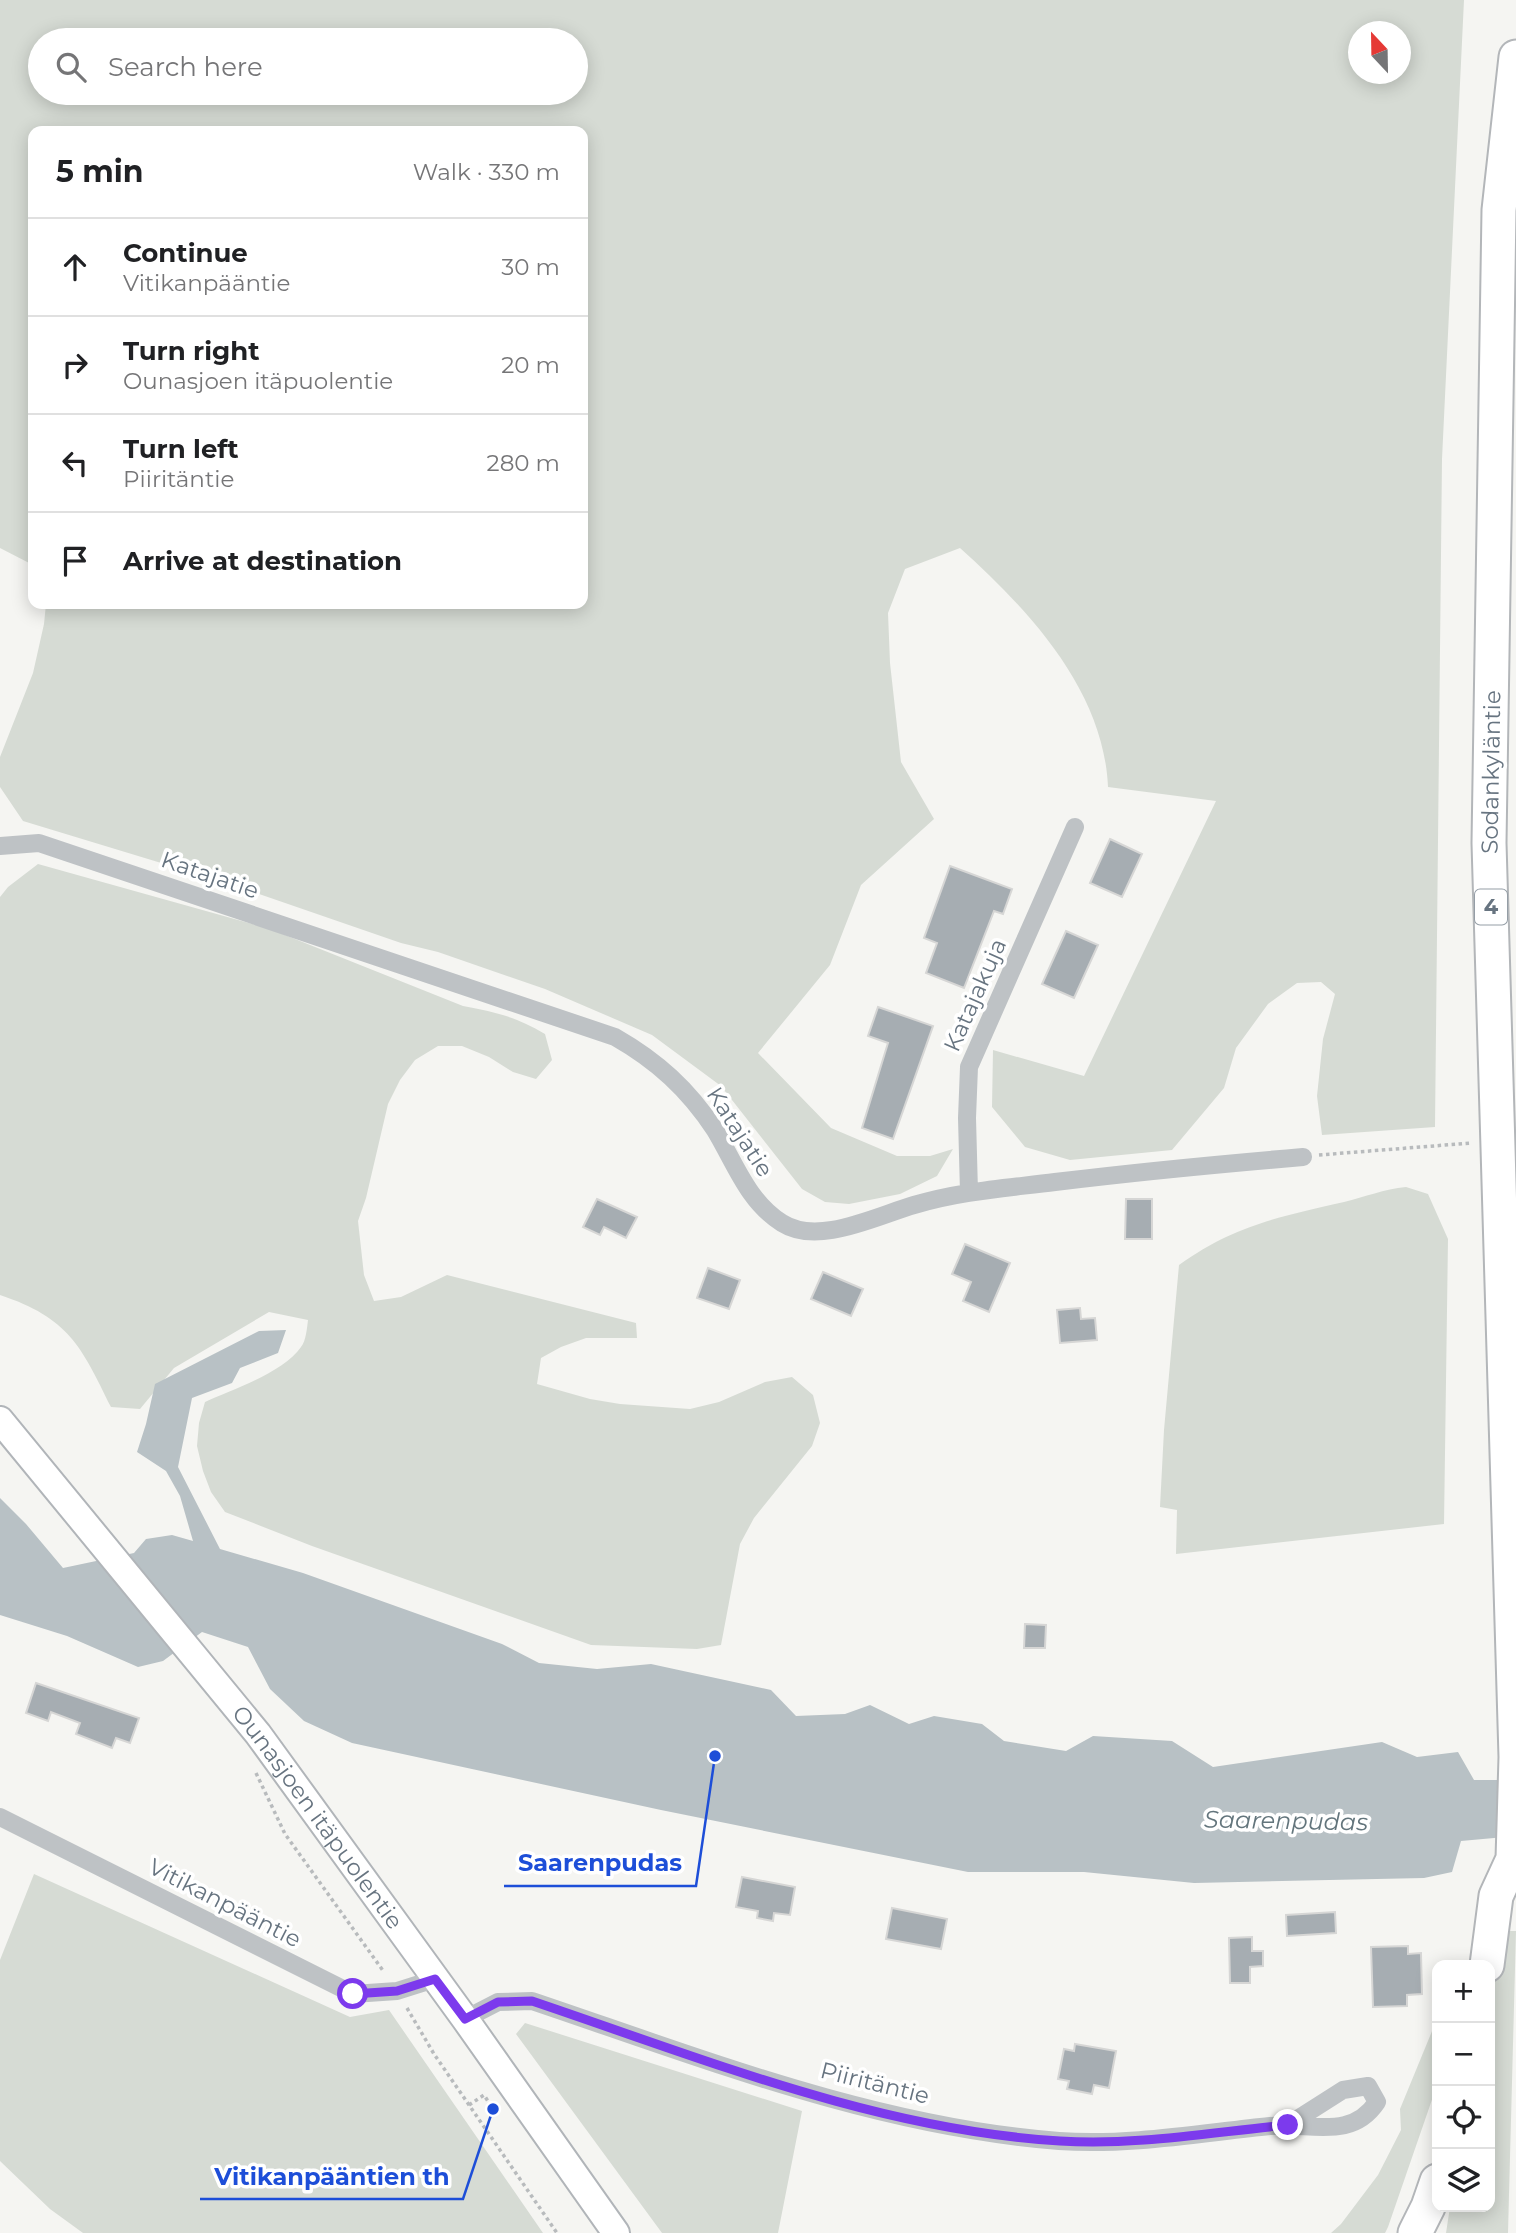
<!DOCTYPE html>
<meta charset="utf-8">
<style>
body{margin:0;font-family:Montserrat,sans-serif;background:#f6f6f6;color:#202124}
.controls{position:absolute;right:21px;bottom:21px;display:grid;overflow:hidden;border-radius:14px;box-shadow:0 4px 18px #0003}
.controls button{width:63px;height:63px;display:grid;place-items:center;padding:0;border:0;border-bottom:2px solid #e0e0e0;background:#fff;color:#202124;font:35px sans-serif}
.compass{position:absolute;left:1348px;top:21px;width:63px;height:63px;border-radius:50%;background:#fff;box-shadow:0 4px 18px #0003;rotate:338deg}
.stop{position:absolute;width:21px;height:21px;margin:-16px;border:5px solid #7c3aed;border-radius:50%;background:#fff}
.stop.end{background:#7c3aed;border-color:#fff;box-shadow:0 2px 7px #0008}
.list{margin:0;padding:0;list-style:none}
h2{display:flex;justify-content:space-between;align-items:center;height:91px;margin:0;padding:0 28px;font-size:30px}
h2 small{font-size:23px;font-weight:400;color:#757577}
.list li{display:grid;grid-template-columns:46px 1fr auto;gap:21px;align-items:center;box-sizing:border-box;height:98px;padding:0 28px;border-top:2px solid #e0e0e0}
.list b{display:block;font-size:26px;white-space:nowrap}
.list p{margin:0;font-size:23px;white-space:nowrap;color:#757577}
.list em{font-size:23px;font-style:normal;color:#757577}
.icon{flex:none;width:38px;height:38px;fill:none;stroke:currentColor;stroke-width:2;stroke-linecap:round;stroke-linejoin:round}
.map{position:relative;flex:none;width:1516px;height:2233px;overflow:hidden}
.search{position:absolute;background:#fff;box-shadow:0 4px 18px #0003;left:28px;top:28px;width:560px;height:77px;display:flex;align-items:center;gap:18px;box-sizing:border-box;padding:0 24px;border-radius:38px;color:#757577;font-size:26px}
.panel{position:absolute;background:#fff;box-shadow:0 4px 18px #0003;left:28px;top:126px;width:560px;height:483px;border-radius:14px}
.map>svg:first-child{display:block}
.green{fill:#d6dbd4;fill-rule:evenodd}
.water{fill:#b8c1c5}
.building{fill:#a6adb2;stroke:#d6d6d5;stroke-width:2}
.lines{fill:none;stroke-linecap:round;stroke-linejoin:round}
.secondary-casing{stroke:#b1b5b9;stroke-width:30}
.highway-casing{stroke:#b3b6b9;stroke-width:37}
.path{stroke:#b8bbbd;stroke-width:3.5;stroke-dasharray:3.5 3.5;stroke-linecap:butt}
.street{stroke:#bec2c5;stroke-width:18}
.secondary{stroke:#fff;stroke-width:26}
.highway{stroke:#fff;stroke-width:33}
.route{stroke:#7c3aed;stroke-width:9}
.labels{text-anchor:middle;stroke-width:7;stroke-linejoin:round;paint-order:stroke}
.shield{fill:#fff;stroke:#959ea6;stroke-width:2}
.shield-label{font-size:21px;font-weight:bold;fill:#677480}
.street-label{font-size:23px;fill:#677480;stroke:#fff}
.water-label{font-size:24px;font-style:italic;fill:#63757c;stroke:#fff}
.leader{fill:none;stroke:#1d4ed8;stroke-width:2.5}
.callout-dot{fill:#1d4ed8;stroke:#fff;stroke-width:2.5}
.callout-label{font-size:24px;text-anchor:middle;font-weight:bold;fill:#1d4ed8;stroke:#fff;stroke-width:7;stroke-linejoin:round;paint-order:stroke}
</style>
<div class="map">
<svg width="1516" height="2233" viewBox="0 0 1516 2233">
<rect width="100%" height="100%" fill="#f5f5f2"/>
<!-- green -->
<path class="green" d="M0,0H1464L1442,459L1435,1127L1322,1135L1317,1096L1323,1039L1335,994L1321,982L1297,983L1268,1004L1236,1048L1224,1088L1172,1150L1070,1160L1025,1147L992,1107L993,1050L1084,1076L1216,801L1108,787C1104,690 1028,609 960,548L905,569L888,613L890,663L901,762L934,819L861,885L830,965L758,1053L831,1128L897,1156H930L953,1149L937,1176L900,1194L849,1204L825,1202L802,1189L721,1086L652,1035L545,989L438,952L401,943L227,883L23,821L0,787V757L33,673L44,624L46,604H583V131H33V565L0,548ZM1358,32H1400V74H1358ZM40,40H576V93H40Z
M38,864L270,929L463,1006C495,1012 517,1017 545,1034L552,1060L536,1079L513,1072L489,1057L462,1046H438L415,1060L400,1080L388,1104L366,1198L358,1221L364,1275L374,1301L401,1297L447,1275L636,1323L637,1338H586L561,1347L541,1358L537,1384L590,1399L620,1404L690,1409L719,1402L765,1382L792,1377L813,1395L820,1423L812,1446L754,1518L740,1544L721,1645L697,1649L591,1645L312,1546L225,1512L211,1492L203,1471L197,1446L199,1423L205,1402C233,1389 283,1373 301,1347C306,1341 307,1328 308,1320L269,1312L174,1368L140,1409L111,1407C81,1346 69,1318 0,1295V897L8,887Z
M1406,1187L1428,1194L1448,1239L1444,1524L1176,1554L1177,1510L1160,1507L1164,1430L1179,1265C1235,1225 1279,1217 1344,1202C1365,1197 1384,1189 1406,1187Z
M34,1874L350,2017L389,2010L543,2233H83L50,2209L0,2161V1960Z
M1500,1931H1516L1508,2233H1446L1450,2207H1490V2008Z
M1437,2019L1436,2088L1388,2227L1385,2233H1331L1341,2224L1378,2175L1401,2130L1400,2109Z
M525,2023L802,2111L778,2233H662L516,2034Z"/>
<!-- water -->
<path class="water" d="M286,1330L278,1353L240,1368L232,1383L192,1398L178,1467L220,1549L303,1573L502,1644L539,1663L597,1669L651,1664L771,1690L796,1716L845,1714L870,1705L909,1724L934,1716L982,1724L1004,1741L1066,1751L1093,1736L1172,1741L1213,1767L1382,1742L1417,1757L1458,1752L1474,1780H1516V1836L1461,1841L1452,1872L1424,1878L1194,1883L1084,1872H968L661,1810L352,1743L304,1721L270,1689L248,1647L202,1632L163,1661L138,1667L67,1636L0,1615V1498L26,1524L63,1568L134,1553L146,1539L172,1535L193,1541L180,1496L166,1471L137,1452L146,1424L155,1384L259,1331Z"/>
<!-- building -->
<path class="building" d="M1110,839L1142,854L1122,897L1090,883Z
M950,866L1012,889L1003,914L994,911L964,988L926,973L937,943L924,938Z
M1066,931L1098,945L1074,998L1042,984Z
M878,1007L933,1026L893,1139L862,1128L888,1043L868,1036Z
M597,1199L637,1217L626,1238L604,1227L600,1235L583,1227Z
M1126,1199H1152V1239H1125Z
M965,1244L1010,1263L989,1312L963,1301L971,1282L952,1274Z
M708,1268L740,1280L729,1309L697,1298Z
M823,1272L863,1289L851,1316L811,1299Z
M1080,1308L1081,1319L1095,1318L1097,1340L1060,1343L1057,1310Z
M1025,1624L1046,1625L1045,1648H1024Z
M36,1683L139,1718L130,1743L116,1738L112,1748L76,1734L80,1723L51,1712L48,1721L26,1713Z
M742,1877L795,1887L790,1915L774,1913L773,1921L757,1918L758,1911L736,1907Z
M892,1908L947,1919L941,1949L886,1939Z
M1335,1912L1336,1933L1287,1936L1286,1915Z
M1252,1937V1951H1263V1966L1250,1967V1983H1230L1229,1938Z
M1408,1946V1954L1421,1953L1422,1994L1407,1995V2006L1373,2007L1371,1947Z
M1075,2044L1116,2051L1109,2088L1094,2085L1092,2094L1067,2089L1069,2081L1058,2079L1064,2049L1074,2051Z"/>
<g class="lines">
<!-- secondary casing -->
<g class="secondary-casing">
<g id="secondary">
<path id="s1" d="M0,1420L258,1734L465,2019L616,2233"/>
</g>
</g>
<!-- highway casing -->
<g class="highway-casing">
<path id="highway" d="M1516,57L1499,210L1489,843L1516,1757L1513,1859L1516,1866
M1487,1965L1496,1896L1513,1859
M1415,2233L1428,2207L1437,2181"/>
</g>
<!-- path -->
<path class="path" d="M1319,1155L1471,1143
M256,1773L285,1834L384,1972
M407,2008L434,2054L557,2233
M469,2105L484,2095L493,2109"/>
<!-- street -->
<path class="street" d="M0,846L39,843L615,1037C657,1061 688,1089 715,1130C735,1163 748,1202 782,1223C818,1246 876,1216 914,1205C960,1191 1008,1188 1055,1182C1137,1172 1220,1164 1303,1157
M969,1192L967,1118L969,1067L1075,827
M0,1817L353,1994L397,1991L435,1979
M465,2019L498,2002L532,2001C704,2059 877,2127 1059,2141C1129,2146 1201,2133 1270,2126C1310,2122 1351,2141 1377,2102L1368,2086L1343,2090L1288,2125"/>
<!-- secondary -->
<use href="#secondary" class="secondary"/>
<!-- highway -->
<use href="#highway" class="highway"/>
</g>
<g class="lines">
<!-- route -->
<path class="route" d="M353,1994L397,1991L435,1979L465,2019L498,2002L532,2001C704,2059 878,2130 1060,2141C1136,2146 1213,2132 1288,2125"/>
</g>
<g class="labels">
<!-- shield labels -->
<rect class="shield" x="1475" y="889.5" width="32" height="35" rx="5"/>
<g class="shield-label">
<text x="1491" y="914">4</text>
</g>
<!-- street labels -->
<g class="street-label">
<text transform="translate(1491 772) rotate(-89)" y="8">Sodankyläntie</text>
<text transform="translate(210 875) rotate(19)" y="8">Katajatie</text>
<text transform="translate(975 995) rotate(-66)" y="8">Katajakuja</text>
<text transform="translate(740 1132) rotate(57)" y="8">Katajatie</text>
<text dy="8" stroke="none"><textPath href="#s1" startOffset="509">Ounasjoen itäpuolentie</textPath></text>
<text transform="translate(225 1903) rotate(27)" y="8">Vitikanpääntie</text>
<text transform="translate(875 2083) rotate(14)" y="8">Piiritäntie</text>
</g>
<!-- water labels -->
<g class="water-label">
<text transform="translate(1286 1821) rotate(1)" y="8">Saarenpudas</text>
</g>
</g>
<!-- callouts -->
<path class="leader" d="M715 1756L696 1886H504M493 2109L463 2199H200"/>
<g class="callout-dot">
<circle cx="715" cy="1756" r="7"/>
<circle cx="493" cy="2109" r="7"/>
</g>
<g class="callout-label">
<text x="600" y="1871">Saarenpudas</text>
<text x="332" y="2185">Vitikanpääntien th</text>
</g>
</svg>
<div class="controls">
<button>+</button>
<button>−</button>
<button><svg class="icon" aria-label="locate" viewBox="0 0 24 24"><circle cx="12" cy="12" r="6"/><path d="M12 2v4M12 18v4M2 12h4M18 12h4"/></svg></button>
<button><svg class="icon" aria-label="layers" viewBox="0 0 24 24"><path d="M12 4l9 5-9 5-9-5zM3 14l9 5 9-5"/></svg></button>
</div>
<svg class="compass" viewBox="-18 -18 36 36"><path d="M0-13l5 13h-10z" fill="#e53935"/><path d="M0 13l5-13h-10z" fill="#757577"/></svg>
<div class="stop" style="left:353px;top:1994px"></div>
<div class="stop end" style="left:1288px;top:2125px"></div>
<div class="search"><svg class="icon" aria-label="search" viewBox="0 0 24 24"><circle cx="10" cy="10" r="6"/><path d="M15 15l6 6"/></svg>Search here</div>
<section class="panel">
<h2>5 min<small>Walk · 330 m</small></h2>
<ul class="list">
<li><svg class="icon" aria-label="ahead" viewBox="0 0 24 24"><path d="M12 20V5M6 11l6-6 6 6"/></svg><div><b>Continue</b><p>Vitikanpääntie</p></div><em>30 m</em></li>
<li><svg class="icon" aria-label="right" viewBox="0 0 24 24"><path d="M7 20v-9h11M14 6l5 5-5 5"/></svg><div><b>Turn right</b><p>Ounasjoen itäpuolentie</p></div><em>20 m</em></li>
<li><svg class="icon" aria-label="left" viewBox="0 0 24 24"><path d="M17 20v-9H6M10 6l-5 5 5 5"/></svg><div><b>Turn left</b><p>Piiritäntie</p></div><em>280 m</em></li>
<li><svg class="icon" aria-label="arrive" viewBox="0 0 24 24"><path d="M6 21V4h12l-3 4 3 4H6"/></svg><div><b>Arrive at destination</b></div></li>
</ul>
</section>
</div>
